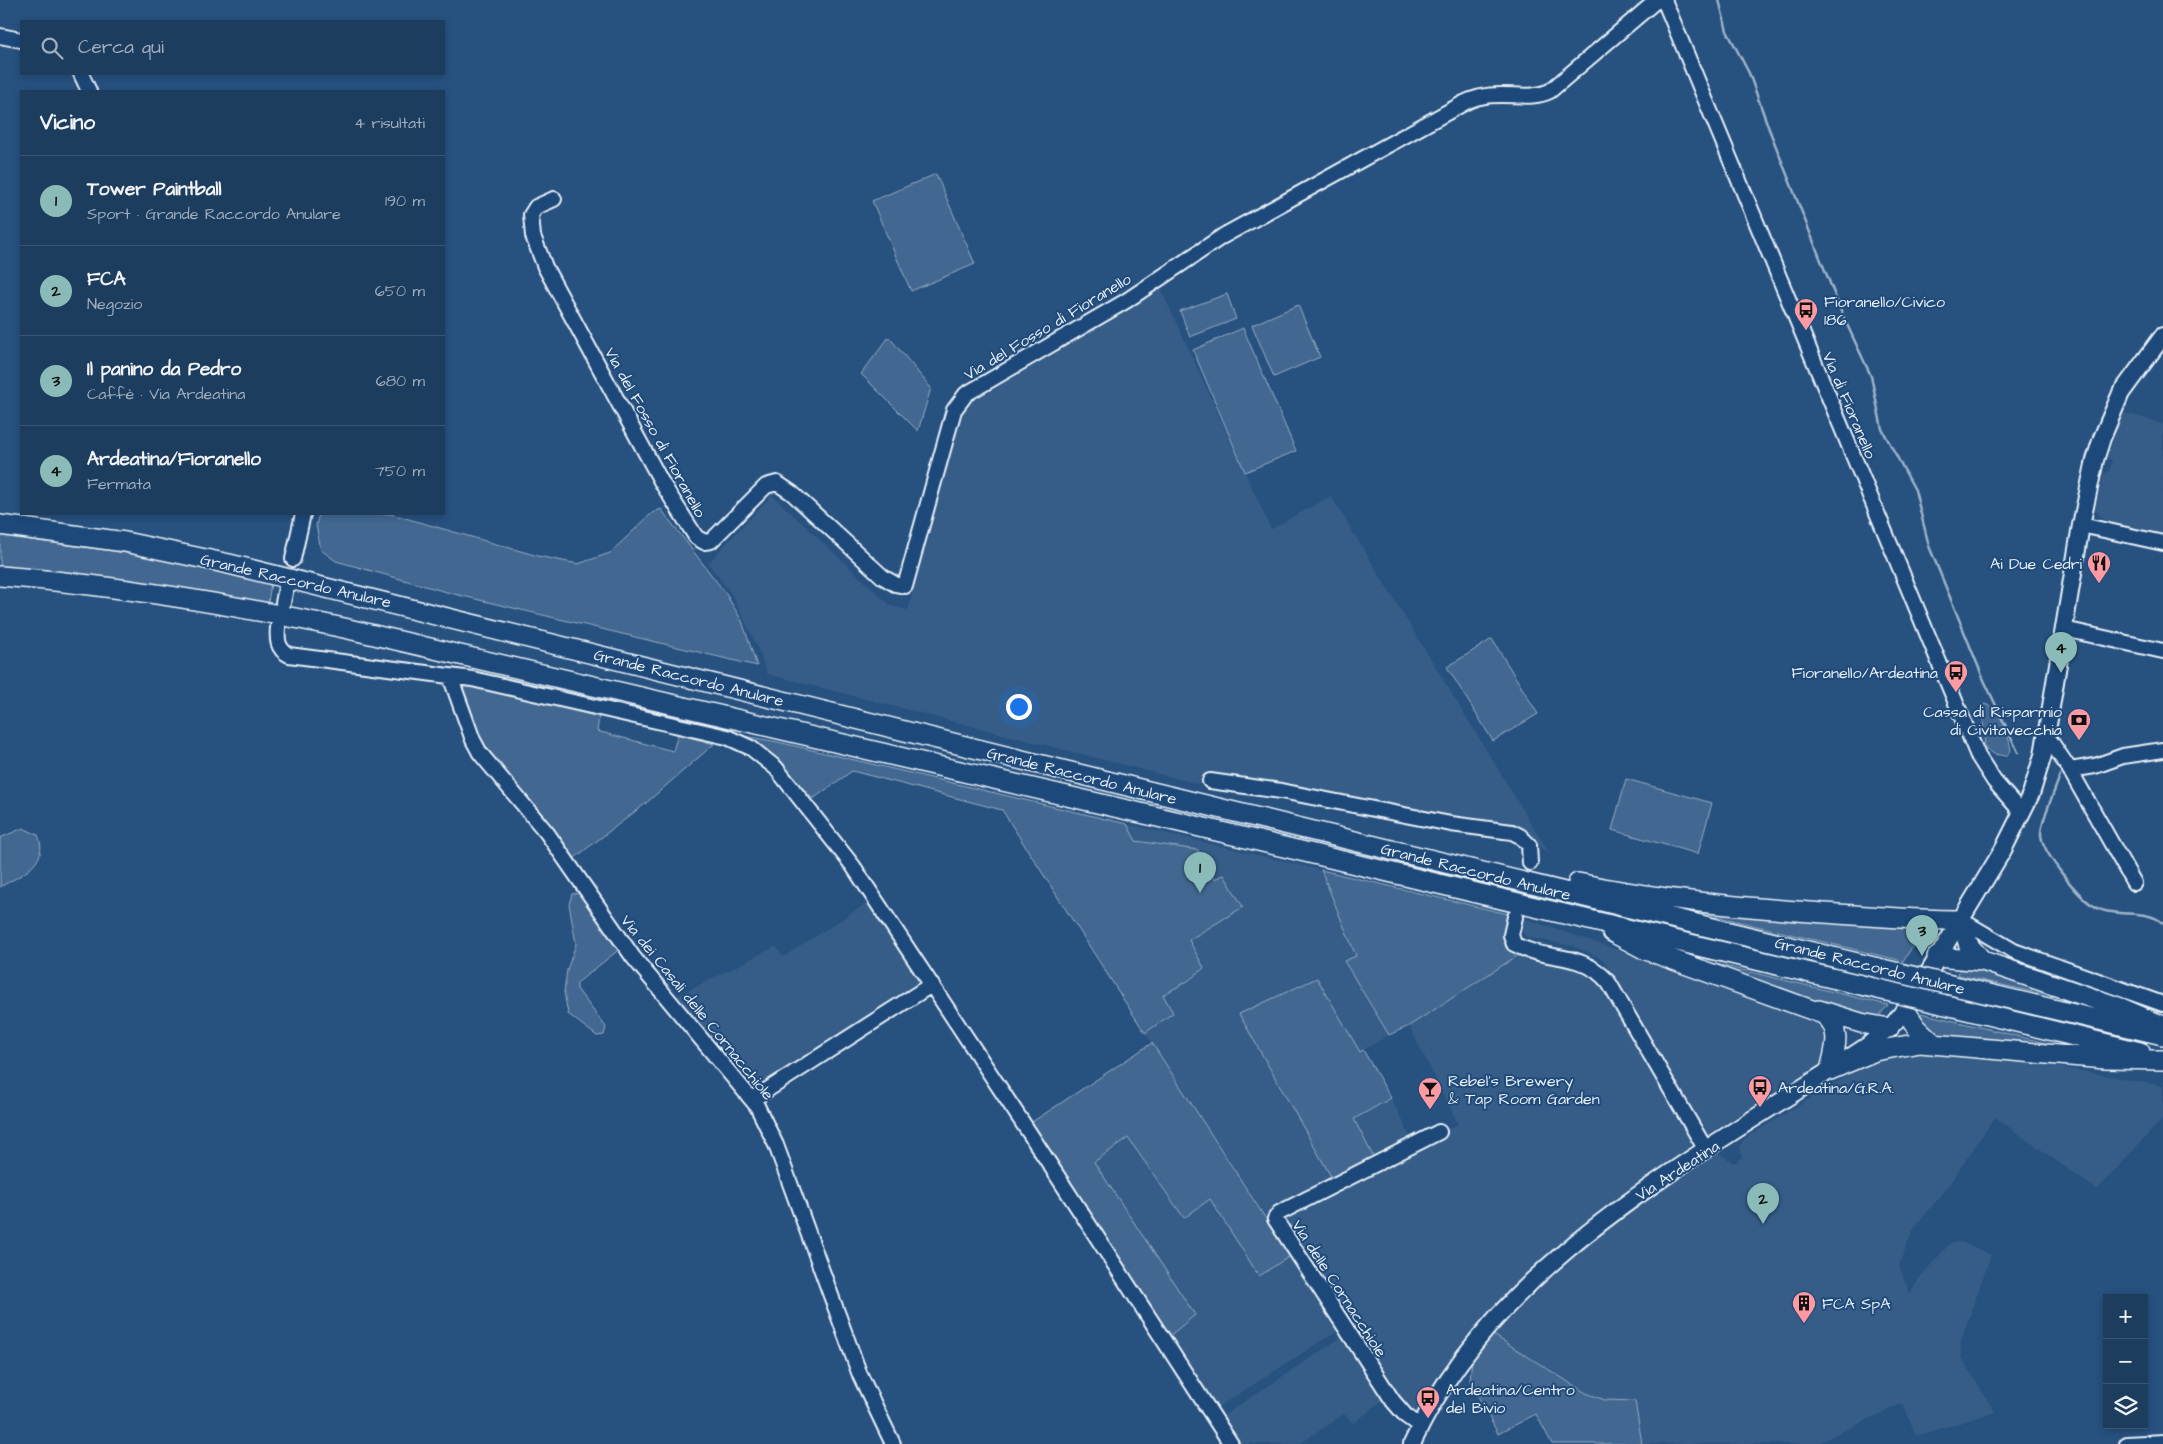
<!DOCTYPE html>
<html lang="it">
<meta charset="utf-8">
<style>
body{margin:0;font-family:"Architects Daughter",sans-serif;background:#254465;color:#f1f3f6}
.controls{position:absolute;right:15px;bottom:15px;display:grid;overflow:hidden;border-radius:0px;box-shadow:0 2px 8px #0003}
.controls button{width:45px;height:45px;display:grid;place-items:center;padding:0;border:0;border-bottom:1px solid #3b5674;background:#1d3d5f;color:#f1f3f6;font:25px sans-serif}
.you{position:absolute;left:1018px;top:706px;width:18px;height:18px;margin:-12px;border:4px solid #fff;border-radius:50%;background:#1a73e8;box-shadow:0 0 0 8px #1a73e833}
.badge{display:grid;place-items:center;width:32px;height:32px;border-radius:50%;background:#8bbbb9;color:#111;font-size:16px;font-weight:700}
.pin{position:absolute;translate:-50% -41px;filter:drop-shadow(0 1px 2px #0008)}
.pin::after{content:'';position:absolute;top:26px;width:18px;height:15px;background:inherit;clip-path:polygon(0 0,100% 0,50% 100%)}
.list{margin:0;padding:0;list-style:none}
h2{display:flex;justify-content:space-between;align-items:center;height:65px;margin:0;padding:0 20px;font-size:21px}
h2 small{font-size:16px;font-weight:400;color:#a0aebd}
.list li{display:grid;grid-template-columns:32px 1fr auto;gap:15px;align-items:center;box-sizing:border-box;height:90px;padding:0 20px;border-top:1px solid #3b5674}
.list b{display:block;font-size:19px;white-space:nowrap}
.list p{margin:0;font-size:16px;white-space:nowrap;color:#a0aebd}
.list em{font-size:16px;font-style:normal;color:#a0aebd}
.icon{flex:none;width:28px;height:28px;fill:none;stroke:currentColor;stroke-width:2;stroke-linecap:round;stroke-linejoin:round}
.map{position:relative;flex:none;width:2163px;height:1444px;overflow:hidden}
.search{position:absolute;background:#1d3d5f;box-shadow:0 2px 8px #0003;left:20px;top:20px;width:425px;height:55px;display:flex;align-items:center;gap:12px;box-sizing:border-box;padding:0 18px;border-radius:0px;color:#a0aebd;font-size:19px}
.panel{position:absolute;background:#1d3d5f;box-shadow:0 2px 8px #0003;left:20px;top:90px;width:425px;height:425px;border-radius:0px}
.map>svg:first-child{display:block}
.built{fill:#355d88}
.green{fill:#436891;stroke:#96acc4}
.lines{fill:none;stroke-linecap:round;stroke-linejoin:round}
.stream{stroke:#9db3c9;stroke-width:2.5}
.minor-casing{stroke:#e8f1f8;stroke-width:18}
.major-casing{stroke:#e8f1f8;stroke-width:20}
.highway-casing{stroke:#e8f1f8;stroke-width:22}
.minor{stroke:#1f4a7a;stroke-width:14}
.major{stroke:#1f4a7a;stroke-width:16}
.highway{stroke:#1f4a7a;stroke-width:19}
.highway-bridge-casing{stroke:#e8f1f8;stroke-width:22;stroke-linecap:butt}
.highway-bridge{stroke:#1f4a7a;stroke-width:19}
.labels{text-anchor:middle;stroke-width:4;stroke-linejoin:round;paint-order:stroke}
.poi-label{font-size:16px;fill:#e8f1f8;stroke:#1f4a7a;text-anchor:start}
.street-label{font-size:16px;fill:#e8f1f8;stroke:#1f4a7a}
</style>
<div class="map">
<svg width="2163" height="1444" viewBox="0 0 2163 1444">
<rect width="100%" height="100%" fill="#27517f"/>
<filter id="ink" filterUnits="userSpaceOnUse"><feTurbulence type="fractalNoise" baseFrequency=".02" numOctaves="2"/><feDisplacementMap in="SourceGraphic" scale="10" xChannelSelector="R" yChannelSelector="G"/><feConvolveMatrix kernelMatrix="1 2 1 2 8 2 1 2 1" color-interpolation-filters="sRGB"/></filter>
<g filter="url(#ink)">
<!-- built -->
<path class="built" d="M1161,289L1271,529L1331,496L1550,854L1520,832L1202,785L767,674L757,646L732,595L708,563L772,495L891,606L908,610L962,408Z
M2123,412L2163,424V536L2108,524L2095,510L2104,474L2109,471L2112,461L2107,457Z
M1127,824L1321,870L1356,956L1345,962L1389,1035L1360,1052L1333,1180L1266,1217L1145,1033L1173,1014L1163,996L1188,981L1204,968Z
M870,901L923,985L753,1094L674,998L776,946L783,957Z
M1523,918L1809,1014L1828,1029L1827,1060L1707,1135L1614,975L1602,959L1573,946L1526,937L1520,928Z
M1520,954L1568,964L1596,977L1695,1143L1597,1216L1475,1334L1446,1364L1418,1416L1408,1412L1282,1219L1458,1124L1409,1026Z
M1909,1051L2027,1061L2163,1086V1118L2097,1190L1995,1117L1944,1192L1913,1229L1899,1266L1910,1294L1921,1276L1950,1243L1962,1242L1991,1255L1961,1340V1357L1995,1412L1916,1436L1903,1403L1816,1444H1642L1635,1401L1605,1400L1586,1393L1492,1334L1554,1269L1640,1201L1643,1203L1652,1196L1653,1192L1713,1154H1720L1735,1163L1742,1157L1740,1146L1744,1139L1873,1060Z
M1391,1098L1412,1140L1375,1160L1354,1119Z
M1128,1137L1184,1218L1210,1198L1259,1275L1290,1256L1339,1330L1214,1410L1168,1337L1194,1316L1094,1162Z
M1343,1336L1385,1398L1353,1424L1344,1414L1300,1444H1237L1220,1418Z"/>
<!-- green -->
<path class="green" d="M936,174L975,264L911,291L872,201Z
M1227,294L1236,319L1190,337L1180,311Z
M1298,305L1320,357L1274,377L1252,325Z
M1243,328L1296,451L1245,472L1193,350Z
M889,337L931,388L918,431L861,374Z
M661,509L726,594L742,621L757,666L450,593L336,561L321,550L316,525L319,514H391L538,556L578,564L610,553L652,513Z
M0,536L149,556L271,583L268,603L101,576L0,568Z
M1492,639L1538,714L1493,741L1447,667Z
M457,682L599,717L597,731L673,751L678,734L714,744L645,804L572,860L481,748Z
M1984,704C2001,707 2009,736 2011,751L2006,756L1994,754L1985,748L1982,707Z
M744,736L778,742L1127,824L1136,841L1198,850L1214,879L1224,875L1243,907L1189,940L1204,968L1188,981L1163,995L1173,1013L1145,1033L1002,810L852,771L813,799L770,753Z
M1626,779L1712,803L1698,854L1612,830Z
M23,828L38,835C50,864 21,875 0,887V838Z
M1321,870L1508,914L1503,938L1506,948L1520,954L1409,1026L1389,1035L1344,961L1356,956Z
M580,893L590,905L619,948L616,952L577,983V989L606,1027L604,1035L597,1036L568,1014L564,992L567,970L576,944L569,904L572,894Z
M1690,907L1910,926L1923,931L1903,961L1690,910Z
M1671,953L1888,1005L1878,1017L1868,1020Z
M1965,963L2096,1006L1958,975L1960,967Z
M1317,978L1360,1052L1363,1050L1391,1098L1354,1119L1375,1160L1333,1180L1239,1014Z
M1921,1013L2067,1048L1928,1036L1919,1024Z
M1152,1043L1290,1256L1259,1276L1210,1199L1184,1218L1128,1138L1094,1162L1195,1315L1168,1337L1029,1124Z
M1492,1334L1586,1393L1605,1400L1635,1401L1642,1444H1552L1536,1414L1498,1434L1470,1381L1472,1358Z"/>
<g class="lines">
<!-- stream -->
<path class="stream" d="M1719,0L1727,31L1749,73L1769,129L1843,316L1871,376L1882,429L1915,490L1929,546L1983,678L2018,752
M2060,775C2055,792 2042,817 2041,833C2040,850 2079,898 2094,906C2098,909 2106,912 2112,912C2129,915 2148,911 2163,923"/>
<!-- minor casing -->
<g class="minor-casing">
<path id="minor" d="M1664,0L1978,756L1994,781L2022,813
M0,36L21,40
M81,74L89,91
M554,199L536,207L531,215L533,236L545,267L662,483L696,537L704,542L711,541L766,486L777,483L792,493L883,577L895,584L905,586L954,410L966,394L1126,301L1223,236L1464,103C1497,86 1526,103 1550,91L1657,0
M2081,525L2163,543
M293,559L303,514
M283,603L287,582
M278,627C277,639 277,649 289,655L472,679L727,737L751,748L776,768L853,866L1032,1137L1231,1444
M2064,629L2163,651
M450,676L473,740L480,753L547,833L633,957L757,1106L776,1145L860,1375L893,1444
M2047,736L2070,770L2134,883
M2070,770L2095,766L2123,756L2163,750
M1210,781L1281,791L1451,824L1512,832L1520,836L1529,845L1530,863
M1515,917L1511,935L1514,944C1548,963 1581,949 1609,983L1706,1150
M1961,920L2014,951L2163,1004
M753,1099L931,985
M1420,1426L1406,1416L1393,1401L1275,1219L1279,1213L1439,1132
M2127,1444L2163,1442"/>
</g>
<!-- major casing -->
<g class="major-casing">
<path id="major" d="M1412,1444C1495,1258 1705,1154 1867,1046L1895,1022L1912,1000L2003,850L2031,794L2043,755L2081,525L2095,460L2102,438L2121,393L2163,336"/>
</g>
<!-- highway casing -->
<g class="highway-casing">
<path id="highway" d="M0,525L125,542L229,564L1103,780L1878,968
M0,576C116,585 230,604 344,628L1175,821L1861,985
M1578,883C1659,900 1741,907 1824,913C1869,916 1915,920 1961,920L1969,946L1983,961
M1612,932L1646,950L1823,1014C1843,1028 1835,1050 1830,1070
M1937,957L1983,961L2121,1008L2163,1026
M1959,987L2163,1035
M1942,1004L2140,1052
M1819,1010L1861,1023L1889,1028
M1905,1010L1917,1028L1934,1044
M1830,1070L1875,1051L1920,1043L2105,1059L2163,1060"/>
</g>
<!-- minor -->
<use href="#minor" class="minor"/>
<!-- major -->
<use href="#major" class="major"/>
<!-- highway -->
<use href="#highway" class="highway"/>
<!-- highway-bridge casing -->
<g class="highway-bridge-casing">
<path id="highway-bridge" d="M1878,968L1959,987
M1861,985L1942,1004"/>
</g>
<!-- highway-bridge -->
<use href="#highway-bridge" class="highway-bridge"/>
</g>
</g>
<!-- icons -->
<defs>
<g id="bus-pin" transform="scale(1.25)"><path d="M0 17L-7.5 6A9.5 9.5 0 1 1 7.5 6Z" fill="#ff9aa2" stroke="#1f4a7a"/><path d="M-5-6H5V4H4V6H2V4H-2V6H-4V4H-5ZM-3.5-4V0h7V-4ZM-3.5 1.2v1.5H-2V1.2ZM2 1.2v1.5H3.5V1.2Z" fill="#111"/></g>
<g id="restaurant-pin" transform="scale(1.25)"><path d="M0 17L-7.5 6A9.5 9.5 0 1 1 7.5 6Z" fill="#ff9aa2" stroke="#1f4a7a"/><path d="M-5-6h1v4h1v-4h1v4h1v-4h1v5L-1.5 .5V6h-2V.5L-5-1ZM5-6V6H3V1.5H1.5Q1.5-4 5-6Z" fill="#111"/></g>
<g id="bank-pin" transform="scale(1.25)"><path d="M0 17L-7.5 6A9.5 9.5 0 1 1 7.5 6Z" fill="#ff9aa2" stroke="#1f4a7a"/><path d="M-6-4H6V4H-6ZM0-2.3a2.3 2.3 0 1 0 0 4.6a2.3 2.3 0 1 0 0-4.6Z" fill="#111"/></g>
<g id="bar-pin" transform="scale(1.25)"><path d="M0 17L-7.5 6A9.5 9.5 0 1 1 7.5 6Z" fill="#ff9aa2" stroke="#1f4a7a"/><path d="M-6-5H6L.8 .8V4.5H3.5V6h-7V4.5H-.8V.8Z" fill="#111"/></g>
<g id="building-pin" transform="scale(1.25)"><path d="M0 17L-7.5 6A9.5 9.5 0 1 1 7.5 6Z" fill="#ff9aa2" stroke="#1f4a7a"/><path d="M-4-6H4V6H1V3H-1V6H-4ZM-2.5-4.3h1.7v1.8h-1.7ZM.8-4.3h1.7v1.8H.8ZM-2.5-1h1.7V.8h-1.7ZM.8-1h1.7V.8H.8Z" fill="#111"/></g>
</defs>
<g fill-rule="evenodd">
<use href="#bus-pin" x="1806" y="310"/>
<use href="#restaurant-pin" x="2099" y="563"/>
<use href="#bus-pin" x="1956" y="672"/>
<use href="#bank-pin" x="2079" y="720"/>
<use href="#bus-pin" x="1760" y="1087"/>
<use href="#bar-pin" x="1430" y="1089"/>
<use href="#building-pin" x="1804" y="1303"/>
<use href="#bus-pin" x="1428" y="1398"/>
</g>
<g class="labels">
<!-- poi labels -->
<g class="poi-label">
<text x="1824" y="307">Fioranello/Civico<tspan x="1824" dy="18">186</tspan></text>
<text x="2082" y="569" text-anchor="end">Ai Due Cedri</text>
<text x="1938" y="678" text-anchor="end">Fioranello/Ardeatina</text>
<text x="2062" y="717" text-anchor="end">Cassa di Risparmio<tspan x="2062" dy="18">di Civitavecchia</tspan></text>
<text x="1448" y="1086">Rebel's Brewery<tspan x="1448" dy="18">&amp; Tap Room Garden</tspan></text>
<text x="1778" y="1093">Ardeatina/G.R.A.</text>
<text x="1822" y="1309">FCA SpA</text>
<text x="1446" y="1395">Ardeatina/Centro<tspan x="1446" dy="18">del Bivio</tspan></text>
</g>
<!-- street labels -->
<g class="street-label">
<text transform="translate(1047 326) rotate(-31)" y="6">Via del Fosso di Fioranello</text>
<text transform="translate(1850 405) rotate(67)" y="6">Via di Fioranello</text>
<text transform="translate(656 432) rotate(61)" y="6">Via del Fosso di Fioranello</text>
<text transform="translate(296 580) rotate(13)" y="6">Grande Raccordo Anulare</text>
<text transform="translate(689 677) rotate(14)" y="6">Grande Raccordo Anulare</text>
<text transform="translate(1082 775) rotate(14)" y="6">Grande Raccordo Anulare</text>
<text transform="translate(1476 871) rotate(14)" y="6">Grande Raccordo Anulare</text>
<text transform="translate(1870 965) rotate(14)" y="6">Grande Raccordo Anulare</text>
<text transform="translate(698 1007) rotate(51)" y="6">Via dei Casali delle Cornacchiole</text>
<text transform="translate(1677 1170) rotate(-33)" y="6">Via Ardeatina</text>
<text transform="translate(1340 1288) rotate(57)" y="6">Via delle Cornacchiole</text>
</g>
</g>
</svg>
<div class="controls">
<button>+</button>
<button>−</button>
<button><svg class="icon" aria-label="layers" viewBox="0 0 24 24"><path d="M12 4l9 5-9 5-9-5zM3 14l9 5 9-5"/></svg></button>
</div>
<div class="you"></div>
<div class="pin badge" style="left:1200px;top:893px">1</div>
<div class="pin badge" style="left:1763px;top:1224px">2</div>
<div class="pin badge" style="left:1922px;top:956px">3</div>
<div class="pin badge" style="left:2061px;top:673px">4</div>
<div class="search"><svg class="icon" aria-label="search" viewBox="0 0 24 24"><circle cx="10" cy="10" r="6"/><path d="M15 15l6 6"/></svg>Cerca qui</div>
<section class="panel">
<h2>Vicino<small>4 risultati</small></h2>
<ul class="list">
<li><span class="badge">1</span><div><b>Tower Paintball</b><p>Sport · Grande Raccordo Anulare</p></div><em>190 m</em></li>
<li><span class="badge">2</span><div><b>FCA</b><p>Negozio</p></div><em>650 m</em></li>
<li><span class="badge">3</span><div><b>Il panino da Pedro</b><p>Caffè · Via Ardeatina</p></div><em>680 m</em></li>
<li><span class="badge">4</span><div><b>Ardeatina/Fioranello</b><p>Fermata</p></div><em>750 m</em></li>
</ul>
</section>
</div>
